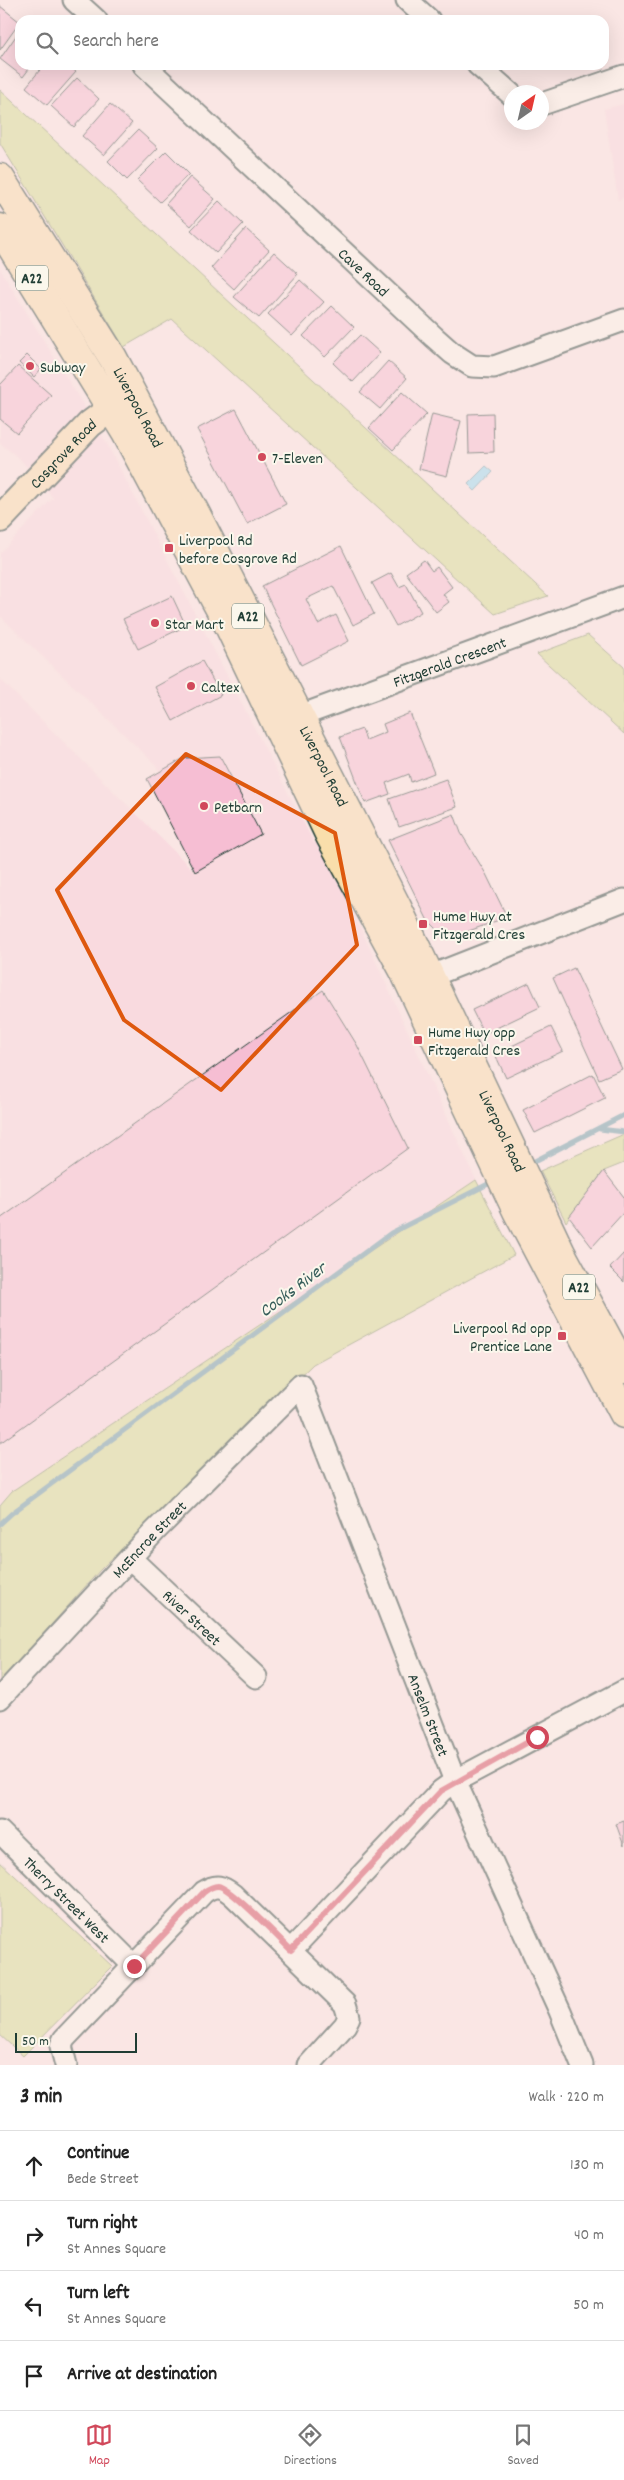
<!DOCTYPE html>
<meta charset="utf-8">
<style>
body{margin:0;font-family:Dekko,sans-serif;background:#f6f6f6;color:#222}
.compass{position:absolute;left:504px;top:85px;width:45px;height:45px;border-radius:50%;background:#fff;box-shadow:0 5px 20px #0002;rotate:34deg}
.scale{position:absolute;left:15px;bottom:12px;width:122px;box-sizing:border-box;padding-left:5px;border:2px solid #1f3d34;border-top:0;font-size:14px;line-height:18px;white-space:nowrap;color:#1f3d34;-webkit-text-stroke:4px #fbf7ec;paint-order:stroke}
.stop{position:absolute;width:15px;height:15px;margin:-11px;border:4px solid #d1495b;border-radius:50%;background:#fff}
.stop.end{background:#d1495b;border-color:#fff;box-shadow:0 1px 5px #0008}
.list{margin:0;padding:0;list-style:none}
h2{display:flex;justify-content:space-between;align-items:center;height:65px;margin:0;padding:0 20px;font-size:21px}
h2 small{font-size:16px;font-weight:400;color:#767676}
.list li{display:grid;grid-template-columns:32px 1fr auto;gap:15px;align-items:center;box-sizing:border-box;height:70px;padding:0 20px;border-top:1px solid #e0e0e0}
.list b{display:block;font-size:19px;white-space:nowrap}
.list p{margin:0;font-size:16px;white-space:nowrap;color:#767676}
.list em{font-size:16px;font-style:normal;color:#767676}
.icon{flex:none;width:28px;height:28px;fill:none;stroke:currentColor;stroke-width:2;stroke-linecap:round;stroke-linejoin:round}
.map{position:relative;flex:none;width:624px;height:2065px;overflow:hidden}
.search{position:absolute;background:#fff;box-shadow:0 5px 20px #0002;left:15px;right:15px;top:15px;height:55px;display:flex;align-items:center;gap:12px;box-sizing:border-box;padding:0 18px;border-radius:15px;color:#767676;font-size:19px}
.sheet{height:345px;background:#fff}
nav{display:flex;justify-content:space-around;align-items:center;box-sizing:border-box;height:70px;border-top:1px solid #e0e0e0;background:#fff;font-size:14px;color:#767676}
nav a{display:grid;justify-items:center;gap:2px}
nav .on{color:#d1495b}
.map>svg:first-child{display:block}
.built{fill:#f9dadf}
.green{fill:#d3df92;stroke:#798e63}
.water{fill:#93dcf4;stroke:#659ca7}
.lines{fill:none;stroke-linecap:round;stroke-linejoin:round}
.stream{stroke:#659ca7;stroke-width:5}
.building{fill:#f6bed3;stroke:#1f3d34}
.minor-casing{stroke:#1f3d34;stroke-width:25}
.major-casing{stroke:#1f3d34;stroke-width:30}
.highway-casing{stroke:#1f3d34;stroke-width:31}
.minor{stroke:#fbf7ec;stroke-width:21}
.major{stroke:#f9deab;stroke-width:26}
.highway{stroke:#f9deab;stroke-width:28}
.route{stroke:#d1495b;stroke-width:6}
.marked{fill:none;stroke:#de580e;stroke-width:4;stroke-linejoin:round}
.poi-dot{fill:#d1495b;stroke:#fbf7ec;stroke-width:2}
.labels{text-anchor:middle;stroke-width:4;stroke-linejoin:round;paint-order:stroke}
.shield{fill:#fbf7ec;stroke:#61756b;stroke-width:1}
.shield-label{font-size:15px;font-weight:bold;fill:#1f3d34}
.street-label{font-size:16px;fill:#1f3d34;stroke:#fbf7ec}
.poi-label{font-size:16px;fill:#1f3d34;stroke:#fbf7ec;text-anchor:start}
.water-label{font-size:18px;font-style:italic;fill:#365d5a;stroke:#fbf7ec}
</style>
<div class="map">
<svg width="624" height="2065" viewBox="0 0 624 2065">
<rect width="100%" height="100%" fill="#fae6e4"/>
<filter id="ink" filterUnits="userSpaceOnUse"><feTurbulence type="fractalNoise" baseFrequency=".02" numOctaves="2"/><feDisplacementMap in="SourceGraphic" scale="10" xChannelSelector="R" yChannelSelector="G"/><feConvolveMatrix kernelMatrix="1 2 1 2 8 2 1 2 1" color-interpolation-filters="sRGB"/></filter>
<g filter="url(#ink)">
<!-- built -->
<path class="built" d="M624,104V198L618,200L604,109Z
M0,269L106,442L314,843L320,840L476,1180L12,1491L0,1505V679L196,873L154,784L161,776L156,765L0,616V553L53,498L20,459L0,443Z"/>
<!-- green -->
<path class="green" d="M0,90L548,596L495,614L172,319L124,347L0,143Z
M588,635L624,667V734L537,654Z
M624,1134V1163L604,1171L566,1222L540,1171Z
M476,1180L514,1255L313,1364L101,1569L0,1682V1505L12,1491Z
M0,1862L112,1966L23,2056L0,2035Z"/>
<!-- water -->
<path class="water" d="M486,466L493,472L475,491L468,484Z"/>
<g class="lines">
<!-- stream -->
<path class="stream" d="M600,1129L624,1132
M529,1164L624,1115
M0,1524L12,1513L391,1233L494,1181"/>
</g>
<!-- building -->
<path class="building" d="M0,6L20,22L0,50Z
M20,30V65H32L23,77L0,59Z
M44,65H68L76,72L47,105L26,87Z
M77,78L99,99L74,127L51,106Z
M110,104L132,123L104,155L82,136Z
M138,130L158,148L127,180L108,161Z
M166,151L189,174L160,202L137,180Z
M190,177L215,199L191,226L166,204Z
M219,201L243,224L216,253L191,230Z
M246,229L269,250L234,289L211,268Z
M274,252L298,274L259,318L234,297Z
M300,280L324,302L292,336L268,314Z
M332,306L354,327L325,357L303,336Z
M360,335L380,353L353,382L333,363Z
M27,355L41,369L34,377L19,363Z
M388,361L407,378L380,409L360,392Z
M18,366L51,395L17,433L0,419V385Z
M402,392L427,414L393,450L369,428Z
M236,409L286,504L247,524L197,429Z
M493,413L494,452L469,453L468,414Z
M432,414L461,421L447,476L419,469Z
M341,546L374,614L353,625L333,586L306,599L318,624L336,615L349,641L301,665L262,586Z
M424,560L432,571L437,567L452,587L443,594L449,602L436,612L406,573Z
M391,573L399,587L406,584L421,612L396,626L372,583Z
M172,596L186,626L138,649L123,619Z
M202,661L221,695L173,721L155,687Z
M410,713L434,773L411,782L409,774L386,783L390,794L365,803L340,737L362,729L366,740L386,732L383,724Z
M220,756L261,834L195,872L147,779L184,758Z
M446,779L457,807L399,827L389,799Z
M454,814L461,833L486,874L507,917L447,939L427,919L388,840Z
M574,968L622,1069L599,1079L553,978Z
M529,983L540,1007L484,1034L472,1010Z
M323,990L357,1045L408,1148L0,1443V1219Z
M551,1027L563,1051L506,1078L495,1054Z
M593,1074L605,1098L535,1133L523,1110Z
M604,1171L624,1197V1212L592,1247L569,1217Z
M624,1253V1282L610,1268Z
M624,1821V1846L616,1824Z"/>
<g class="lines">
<!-- minor casing -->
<g class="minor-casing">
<g id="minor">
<path d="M74,0L96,20"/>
<path d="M407,0L429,20"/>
<path id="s1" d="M144,65L434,337L452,353L472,366L494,367L624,320"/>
<path d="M478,65L512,95"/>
<path d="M542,104L624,76"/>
<path id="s2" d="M286,721L624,597"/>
<path d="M431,976L624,900"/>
<path id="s3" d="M130,1558L256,1677"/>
<path id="s4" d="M0,1698L155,1531L301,1385L455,1781L560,2011L582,2065"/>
<path id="s5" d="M0,1832L134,1966"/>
<path d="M291,1950L441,1791L455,1781L624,1691"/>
<path d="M66,2065L61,2046L64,2039L204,1892C216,1884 222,1886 233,1895L345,2004L349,2017L345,2025L309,2065"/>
</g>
</g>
<!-- major casing -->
<g class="major-casing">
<g id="major">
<path id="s6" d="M0,519L90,424L129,395"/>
</g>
</g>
<!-- highway casing -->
<g class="highway-casing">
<g id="highway">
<path id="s7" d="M0,178L113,358L197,516L397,907L561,1253L624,1369"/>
<path d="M0,228L126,433L229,626L330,836L403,969L517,1211L624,1414"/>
</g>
</g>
<!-- minor -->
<use href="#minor" class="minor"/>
<!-- major -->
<use href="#major" class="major"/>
<!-- highway -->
<use href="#highway" class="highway"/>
</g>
</g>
<g class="lines" filter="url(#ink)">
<!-- route -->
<path class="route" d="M134,1966L204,1892C208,1889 212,1886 218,1886C229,1886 280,1939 291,1950L441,1791L537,1737"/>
</g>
<!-- marked area -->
<path d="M0 0H624V2065H0ZM186,754L335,833L357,945L221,1090L124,1020L57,890Z" fill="#fae6e4" fill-opacity=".55" fill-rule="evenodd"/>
<path class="marked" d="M186,754L335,833L357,945L221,1090L124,1020L57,890Z"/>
<!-- markers -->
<g class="poi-dot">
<circle cx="30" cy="366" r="5"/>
<circle cx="262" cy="457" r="5"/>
<rect x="164" y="543" width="10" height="10" rx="2.5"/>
<circle cx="155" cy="623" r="5"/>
<circle cx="191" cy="686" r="5"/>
<circle cx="204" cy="806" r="5"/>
<rect x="418" y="919" width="10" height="10" rx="2.5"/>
<rect x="413" y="1035" width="10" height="10" rx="2.5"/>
<rect x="557" y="1331" width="10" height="10" rx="2.5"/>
</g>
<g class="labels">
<!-- shield labels -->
<g class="shield">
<rect x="16" y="265.5" width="32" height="25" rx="4"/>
<rect x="232" y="603.5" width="32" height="25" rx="4"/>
<rect x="563" y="1274.5" width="32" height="25" rx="4"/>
</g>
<g class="shield-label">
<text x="32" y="283">A22</text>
<text x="248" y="621">A22</text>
<text x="579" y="1292">A22</text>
</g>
<!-- street labels -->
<g class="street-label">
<text dy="6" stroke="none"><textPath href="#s1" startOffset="302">Cave Road</textPath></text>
<text dy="6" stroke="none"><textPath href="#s7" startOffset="268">Liverpool Road</textPath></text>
<text dy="6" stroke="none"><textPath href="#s6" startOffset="91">Cosgrove Road</textPath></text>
<text dy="6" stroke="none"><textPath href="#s2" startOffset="174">Fitzgerald Crescent</textPath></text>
<text dy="6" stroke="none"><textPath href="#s7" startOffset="672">Liverpool Road</textPath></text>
<text dy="6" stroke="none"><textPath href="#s7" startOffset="1078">Liverpool Road</textPath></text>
<text dy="6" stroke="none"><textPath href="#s4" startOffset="218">McEncroe Street</textPath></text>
<text dy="6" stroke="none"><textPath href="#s3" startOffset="86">River Street</textPath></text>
<text dy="6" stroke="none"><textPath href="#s4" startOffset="788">Anselm Street</textPath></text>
<text dy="6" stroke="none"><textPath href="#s5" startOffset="95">Therry Street West</textPath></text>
</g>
<!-- poi labels -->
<g class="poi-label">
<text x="40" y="372">Subway</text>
<text x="272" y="463">7-Eleven</text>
<text x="179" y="545">Liverpool Rd<tspan x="179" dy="18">before Cosgrove Rd</tspan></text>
<text x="165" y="629">Star Mart</text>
<text x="201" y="692">Caltex</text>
<text x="214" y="812">Petbarn</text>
<text x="433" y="921">Hume Hwy at<tspan x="433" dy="18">Fitzgerald Cres</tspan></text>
<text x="428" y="1037">Hume Hwy opp<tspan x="428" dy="18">Fitzgerald Cres</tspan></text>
<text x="552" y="1333" text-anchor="end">Liverpool Rd opp<tspan x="552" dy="18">Prentice Lane</tspan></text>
</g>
<!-- water labels -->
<g class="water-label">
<text transform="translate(292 1289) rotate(-37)" y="6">Cooks River</text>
</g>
</g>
</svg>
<svg class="compass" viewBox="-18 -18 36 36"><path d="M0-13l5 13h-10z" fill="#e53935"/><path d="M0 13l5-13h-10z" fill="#767676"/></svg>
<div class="scale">50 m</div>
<div class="stop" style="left:537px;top:1737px"></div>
<div class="stop end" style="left:134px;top:1966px"></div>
<div class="search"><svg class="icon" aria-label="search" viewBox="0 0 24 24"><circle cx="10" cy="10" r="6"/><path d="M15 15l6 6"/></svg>Search here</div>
</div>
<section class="sheet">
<h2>3 min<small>Walk · 220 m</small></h2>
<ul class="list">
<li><svg class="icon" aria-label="ahead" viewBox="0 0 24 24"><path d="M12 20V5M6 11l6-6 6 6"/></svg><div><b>Continue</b><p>Bede Street</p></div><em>130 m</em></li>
<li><svg class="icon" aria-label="right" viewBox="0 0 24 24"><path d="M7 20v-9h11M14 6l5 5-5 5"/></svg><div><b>Turn right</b><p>St Annes Square</p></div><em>40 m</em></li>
<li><svg class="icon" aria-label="left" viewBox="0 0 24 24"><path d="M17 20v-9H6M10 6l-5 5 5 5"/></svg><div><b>Turn left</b><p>St Annes Square</p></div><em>50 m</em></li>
<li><svg class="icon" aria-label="arrive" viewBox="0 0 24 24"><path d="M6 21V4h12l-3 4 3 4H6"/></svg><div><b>Arrive at destination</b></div></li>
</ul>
</section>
<nav>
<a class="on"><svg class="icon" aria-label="map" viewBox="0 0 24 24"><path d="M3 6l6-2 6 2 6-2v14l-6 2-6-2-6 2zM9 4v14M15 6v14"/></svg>Map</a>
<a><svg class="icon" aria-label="directions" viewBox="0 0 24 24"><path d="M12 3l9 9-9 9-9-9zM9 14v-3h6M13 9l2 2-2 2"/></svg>Directions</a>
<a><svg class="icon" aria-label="saved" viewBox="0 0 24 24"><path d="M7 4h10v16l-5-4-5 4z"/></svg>Saved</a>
</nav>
